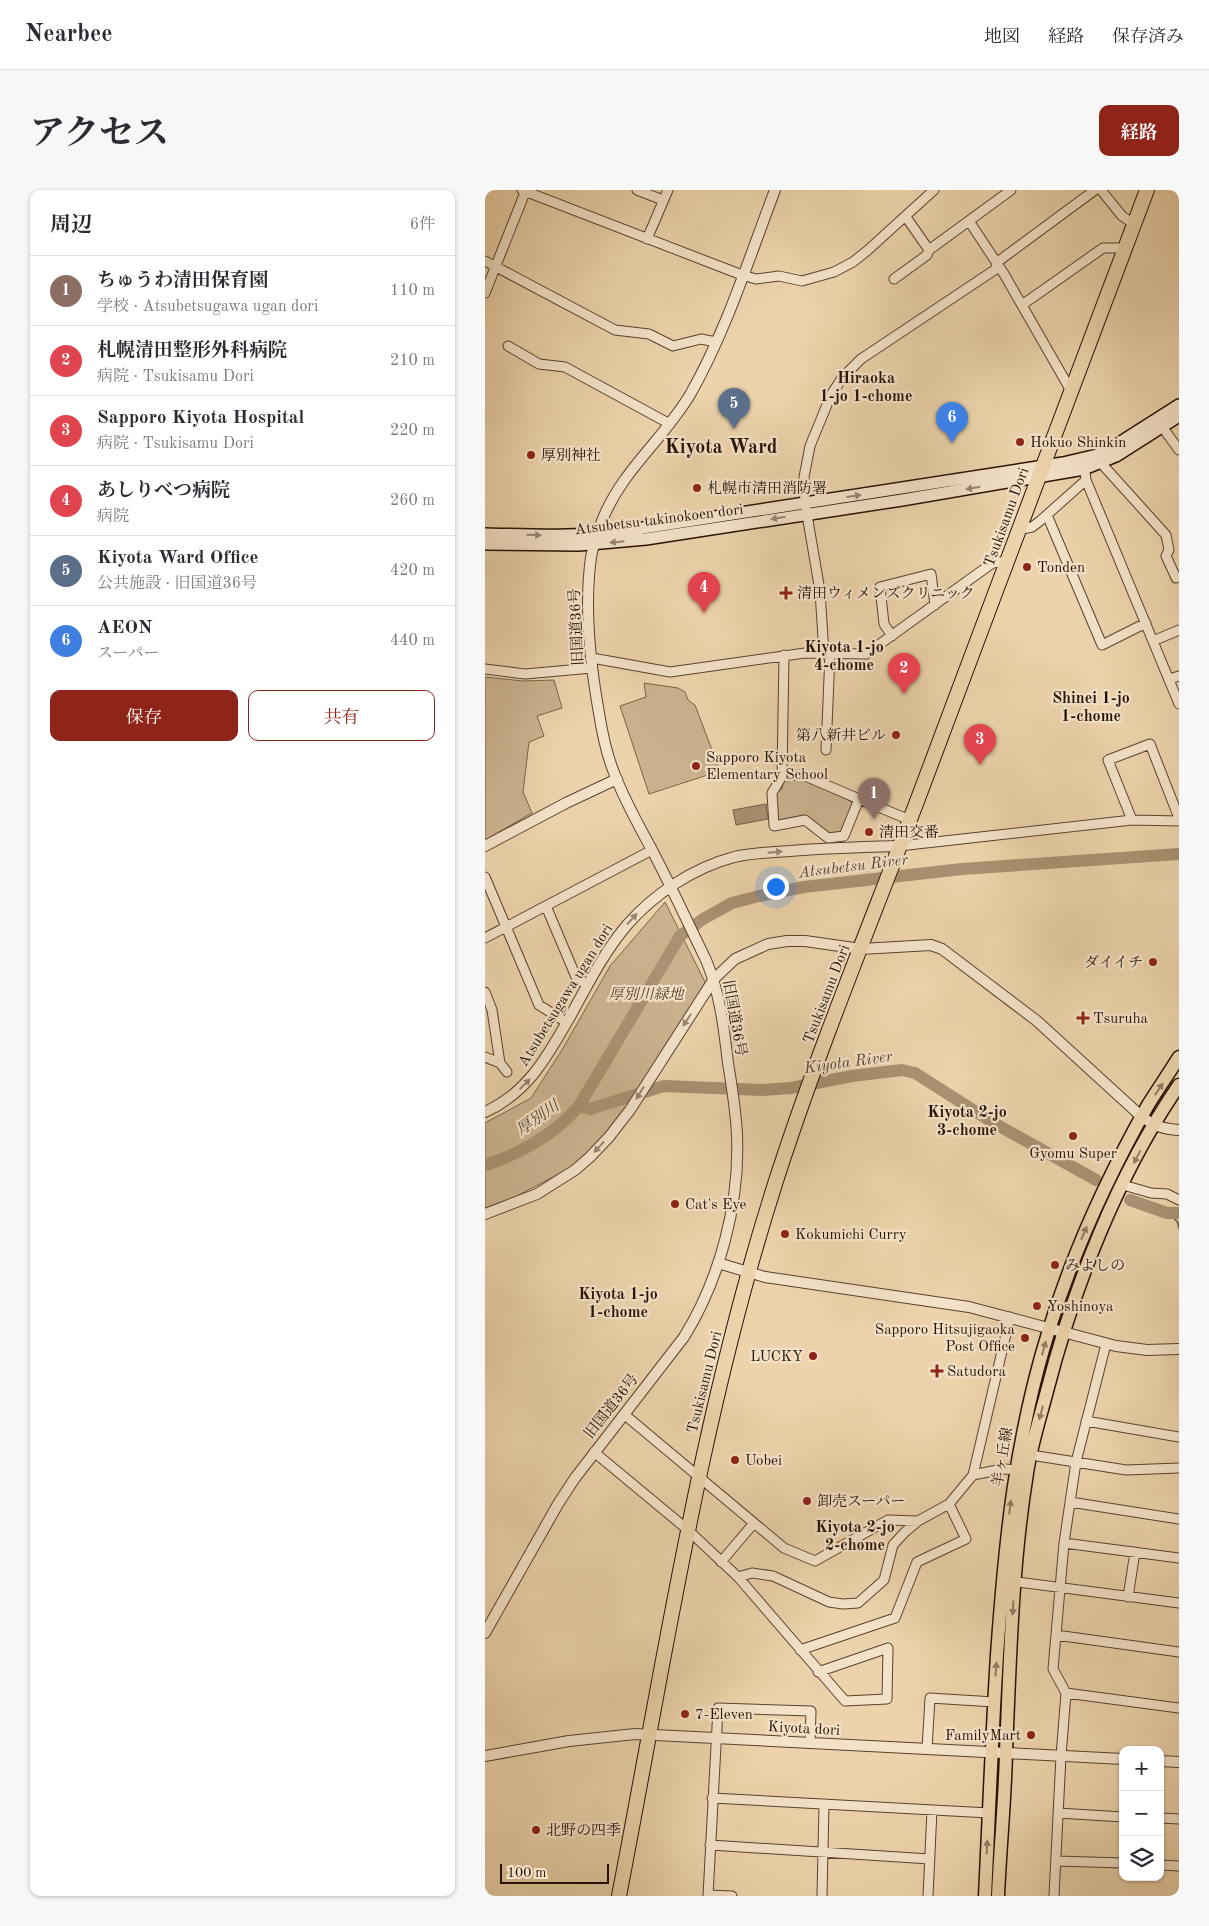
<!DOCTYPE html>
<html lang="ja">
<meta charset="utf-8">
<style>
body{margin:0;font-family:"Old Standard TT","Noto Serif JP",serif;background:#f7f7f7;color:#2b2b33}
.controls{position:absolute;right:15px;bottom:15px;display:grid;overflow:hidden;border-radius:10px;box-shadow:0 1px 4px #0004}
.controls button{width:45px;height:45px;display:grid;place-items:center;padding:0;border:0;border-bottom:1px solid #e1e1e2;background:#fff;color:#2b2b33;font:25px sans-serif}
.scale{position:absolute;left:15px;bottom:12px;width:109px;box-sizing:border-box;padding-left:5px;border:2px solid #281207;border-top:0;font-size:14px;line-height:18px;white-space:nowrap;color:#281207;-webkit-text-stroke:4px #f3e2c8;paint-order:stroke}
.you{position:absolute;left:290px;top:696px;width:18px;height:18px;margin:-12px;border:4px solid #fff;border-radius:50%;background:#1a73e8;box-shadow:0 0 0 8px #1a73e833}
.badge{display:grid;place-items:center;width:32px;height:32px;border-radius:50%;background:#8f2418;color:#fff;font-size:16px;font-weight:700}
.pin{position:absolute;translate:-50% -41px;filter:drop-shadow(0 1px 2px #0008)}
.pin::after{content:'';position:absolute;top:26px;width:18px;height:15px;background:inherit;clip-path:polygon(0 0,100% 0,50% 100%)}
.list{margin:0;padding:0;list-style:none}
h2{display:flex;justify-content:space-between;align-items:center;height:65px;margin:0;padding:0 20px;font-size:21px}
h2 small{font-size:16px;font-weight:400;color:#7c7c81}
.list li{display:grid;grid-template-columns:32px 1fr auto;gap:15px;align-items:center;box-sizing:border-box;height:70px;padding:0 20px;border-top:1px solid #e1e1e2}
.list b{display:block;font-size:19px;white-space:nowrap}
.list p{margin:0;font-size:16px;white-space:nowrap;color:#7c7c81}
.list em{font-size:16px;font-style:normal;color:#7c7c81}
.actions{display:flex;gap:10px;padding:15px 20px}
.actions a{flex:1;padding:11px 0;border:1px solid #8f2418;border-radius:10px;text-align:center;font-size:18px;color:#8f2418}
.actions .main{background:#8f2418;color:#fff}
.icon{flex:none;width:28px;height:28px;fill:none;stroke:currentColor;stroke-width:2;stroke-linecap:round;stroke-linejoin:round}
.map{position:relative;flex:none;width:694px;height:1706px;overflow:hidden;border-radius:10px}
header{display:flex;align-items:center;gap:30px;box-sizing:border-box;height:70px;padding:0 25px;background:#fff;border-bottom:1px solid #e1e1e2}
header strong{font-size:24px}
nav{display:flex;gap:28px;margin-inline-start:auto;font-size:18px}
.intro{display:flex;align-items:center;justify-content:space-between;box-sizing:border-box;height:120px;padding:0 30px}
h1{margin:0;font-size:35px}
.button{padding:12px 22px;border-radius:10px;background:#8f2418;color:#fff;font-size:18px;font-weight:700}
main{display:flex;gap:30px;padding:0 30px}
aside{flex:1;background:#fff;border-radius:10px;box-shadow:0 1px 4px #0004}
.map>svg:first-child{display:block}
.green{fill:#cbb28f;stroke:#7a624b}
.water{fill:#a99173;stroke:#755e48}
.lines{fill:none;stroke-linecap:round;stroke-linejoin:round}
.stream{stroke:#755e48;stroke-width:2}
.river{stroke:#a99173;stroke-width:12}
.minor-casing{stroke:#594230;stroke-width:11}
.tertiary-casing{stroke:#594230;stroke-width:12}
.secondary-casing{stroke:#281207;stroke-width:14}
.primary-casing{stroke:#281207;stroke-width:15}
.trunk-casing{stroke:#281207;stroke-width:16}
.minor{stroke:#f3e2c8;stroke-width:9}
.tertiary{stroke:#f3e2c8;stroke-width:10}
.secondary{stroke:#f3e2c8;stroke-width:11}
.primary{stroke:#ecd3ab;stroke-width:12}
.trunk{stroke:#ecd3ab;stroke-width:14}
.oneway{fill:#988471}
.oneway2{fill:#947c61}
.poi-dot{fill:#8f2418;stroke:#f3e2c8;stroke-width:2}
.labels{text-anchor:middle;stroke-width:4.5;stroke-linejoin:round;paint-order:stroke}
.poi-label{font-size:15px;fill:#281207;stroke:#f3e2c8;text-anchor:start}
.street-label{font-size:15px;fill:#281207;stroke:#f3e2c8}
.park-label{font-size:15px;font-style:italic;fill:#594230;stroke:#f3e2c8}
.neighbourhood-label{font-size:16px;font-weight:bold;fill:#281207;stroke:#f3e2c8}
.water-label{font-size:16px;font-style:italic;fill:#5c4532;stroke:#f3e2c8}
.district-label{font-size:20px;font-weight:bold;fill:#281207;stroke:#f3e2c8}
</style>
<header>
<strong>Nearbee</strong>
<nav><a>地図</a><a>経路</a><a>保存済み</a></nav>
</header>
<div class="intro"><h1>アクセス</h1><a class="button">経路</a></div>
<main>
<aside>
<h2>周辺<small>6件</small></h2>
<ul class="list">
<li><span class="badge" style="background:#8d6e63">1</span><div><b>ちゅうわ清田保育園</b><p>学校 · Atsubetsugawa ugan dori</p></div><em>110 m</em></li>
<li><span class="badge" style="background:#e0444e">2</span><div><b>札幌清田整形外科病院</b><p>病院 · Tsukisamu Dori</p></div><em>210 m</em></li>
<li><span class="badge" style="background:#e0444e">3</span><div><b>Sapporo Kiyota Hospital</b><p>病院 · Tsukisamu Dori</p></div><em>220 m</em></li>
<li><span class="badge" style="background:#e0444e">4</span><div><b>あしりべつ病院</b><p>病院</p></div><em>260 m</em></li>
<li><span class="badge" style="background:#5c6f8a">5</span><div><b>Kiyota Ward Office</b><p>公共施設 · 旧国道36号</p></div><em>420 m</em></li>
<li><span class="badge" style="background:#3f7fe0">6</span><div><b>AEON</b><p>スーパー</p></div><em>440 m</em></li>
</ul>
<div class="actions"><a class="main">保存</a><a>共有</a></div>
</aside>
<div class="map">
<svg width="694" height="1706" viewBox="0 0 694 1706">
<rect width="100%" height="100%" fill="#ecd3ab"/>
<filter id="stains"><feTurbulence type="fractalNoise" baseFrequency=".004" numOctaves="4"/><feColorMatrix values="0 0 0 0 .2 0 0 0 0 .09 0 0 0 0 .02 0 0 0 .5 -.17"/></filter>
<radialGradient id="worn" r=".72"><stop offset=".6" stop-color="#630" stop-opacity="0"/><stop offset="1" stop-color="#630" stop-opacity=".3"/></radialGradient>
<!-- green -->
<path class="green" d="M0,487L38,491L69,490L77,518L52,526L59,546L44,552L38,602L47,623L0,650Z
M159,493L193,498L200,502L203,510L210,515L235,581L164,604L135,516L161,507Z
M319,588L367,612L368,615L357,644L347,645L319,625L294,630L292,628L290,604L297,599L299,589Z
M180,712L221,794L128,937L87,977L11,1017L0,1021V933L46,908L77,860L125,776Z"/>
<!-- water -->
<path class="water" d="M281,614L283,629L251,635L248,620Z"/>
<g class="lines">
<!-- stream -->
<path class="stream" d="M686,1024L693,1033L694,1038"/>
<!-- river -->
<path class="river" d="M94,916L105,919L179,896L277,900L306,898L367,886L417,880L430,883L507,932L611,990
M0,975C35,964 70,944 94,916L195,746L218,729L247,713L274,706L319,697L477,679L694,664
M645,1010L682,1023H694"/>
<!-- minor casing -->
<g class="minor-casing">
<path id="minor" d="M37,0L257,85L271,89L294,86L317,91L349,82L368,72L383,60L449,0
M152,0L178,10
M616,0L637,26L649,34
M421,27L444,60
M484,31L519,84L585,199
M162,49L183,0
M0,71L130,140L164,144L188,156L216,149L231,152
M511,73L610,0
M409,89L442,65L444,60L526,0
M0,103L41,0
M537,115L618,58H640
M23,156L54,174L80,177L185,234
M673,231L694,260
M599,273L601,290L694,514
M616,273L681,345L684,360L681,366L691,388L694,387
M562,325L617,455L661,433
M533,340L547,337L555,331L601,290
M407,446L399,434L395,397L446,384L450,415
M668,451L694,440
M339,464L335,401L320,313L319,287L325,256L346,205L357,188L376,169L514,77
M299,465L297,586L287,603L289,636L320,630L343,648L359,646L374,609L425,630
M107,468L185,482L320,463L381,464L502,377L508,373L522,371
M0,479L40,484L107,478
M684,489L694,486
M341,560L345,464
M297,586L318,585L374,609
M647,630L623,570L665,554L694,628
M414,656L647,630L694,631
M0,687L54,815L81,832
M61,716L91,787L102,795
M0,748L167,660
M0,802L7,820L15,873
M0,867L15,873L22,882
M638,995L666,1003L682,1004L694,1010
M140,1225L299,1358L330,1371L403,1330L433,1331L464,1314L488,1285L517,1279L537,1280
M601,1231L694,1247
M109,1262L203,1340L253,1387L360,1511L402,1509L403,1458L333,1482
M546,1265L641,1280L694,1278
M488,1285L525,1127
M585,1312L694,1329
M579,1353L694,1368
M236,1372L269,1333
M253,1387L267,1383L288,1386L344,1412L358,1414L373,1413L399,1390L408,1355L420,1342L433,1331
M525,1391L694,1413
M643,1407L650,1362
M571,1445L694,1462
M315,1460L410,1428L432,1372L481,1349L464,1314
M581,1503L694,1518
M442,1559L445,1508L509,1512
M227,1608L504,1623
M573,1623L638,1627
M675,1628L694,1629
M225,1655L445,1669
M571,1671L638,1673
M675,1675L694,1676
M223,1705L247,1706
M223,1706L233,1518L326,1521L325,1553
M337,1706L339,1614
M443,1706L447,1620
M569,1706L576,1566L581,1503L568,1479L579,1353L591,1272L621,1154"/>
</g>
<!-- tertiary casing -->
<g class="tertiary-casing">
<path id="tertiary" d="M0,656L81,613L132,589
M0,922C44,902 63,865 86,825C103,794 119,762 142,735C169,704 208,678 249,667C267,663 286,662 305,661C341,658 378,657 414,656
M0,1024L52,1004L90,980L105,967L124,947L145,920L229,789L250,769L283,754L302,751H320L376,759L446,755L457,759L552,831L657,927C670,936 678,939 694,940
M233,1073L280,1087L484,1117L631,1156L662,1160L694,1159
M0,1443L73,1314L90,1288L199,1147C235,1089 255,1013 252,945C251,921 247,897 243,873C239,838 235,803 221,770C203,733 186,696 167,660C153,634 138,608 128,580C121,562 117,542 114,523C105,473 99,418 106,367C108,355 113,342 117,331C136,281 180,248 206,203C242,139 264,68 290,0
M0,1566L84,1551L150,1544L638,1569
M675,1571L694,1572"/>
</g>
<!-- secondary casing -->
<g class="secondary-casing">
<path id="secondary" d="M0,344C44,345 88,347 132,342L578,273L612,265L628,257L694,215
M0,354L94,355L161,349L417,310L599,279L631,266L694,226"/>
</g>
<!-- primary casing -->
<g class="primary-casing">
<path id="primary" d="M500,1706C504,1625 507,1545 512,1465C520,1353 530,1248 564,1140C588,1062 623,986 663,915C673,899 684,883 694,867
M513,1706C515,1658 520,1610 521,1562C525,1469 527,1375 542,1283C546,1255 555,1228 562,1201C589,1096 633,984 694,895"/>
</g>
<!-- trunk casing -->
<g class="trunk-casing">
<path id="trunk" d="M134,1706C180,1468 216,1226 290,994C332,863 385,735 434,606C510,404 585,202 662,0"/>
</g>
<!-- minor -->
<use href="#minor" class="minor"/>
<!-- tertiary -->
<use href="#tertiary" class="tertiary"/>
<!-- secondary -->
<use href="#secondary" class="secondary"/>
<!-- primary -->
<use href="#primary" class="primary"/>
<!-- trunk -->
<use href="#trunk" class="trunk"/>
</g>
<!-- one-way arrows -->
<defs><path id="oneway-solid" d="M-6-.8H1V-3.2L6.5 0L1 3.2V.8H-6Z" transform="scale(1.25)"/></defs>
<g class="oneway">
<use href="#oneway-solid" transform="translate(488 298) rotate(170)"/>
<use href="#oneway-solid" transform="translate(369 306) rotate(-8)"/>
<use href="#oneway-solid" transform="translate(293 328) rotate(171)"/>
<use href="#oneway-solid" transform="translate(49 345) rotate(1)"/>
<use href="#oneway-solid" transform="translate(132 352) rotate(174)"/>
<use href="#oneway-solid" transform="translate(290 662) rotate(-5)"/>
<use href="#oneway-solid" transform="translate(147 729) rotate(-47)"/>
<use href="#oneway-solid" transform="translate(202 830) rotate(123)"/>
<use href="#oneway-solid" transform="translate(40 894) rotate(-44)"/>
<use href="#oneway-solid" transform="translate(155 903) rotate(121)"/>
<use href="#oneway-solid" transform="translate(114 957) rotate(133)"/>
</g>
<g class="oneway2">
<use href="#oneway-solid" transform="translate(674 899) rotate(-57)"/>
<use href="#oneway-solid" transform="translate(652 967) rotate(118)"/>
<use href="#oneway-solid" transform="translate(599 1043) rotate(-67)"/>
<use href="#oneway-solid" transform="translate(559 1158) rotate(-75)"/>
<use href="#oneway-solid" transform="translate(556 1223) rotate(105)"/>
<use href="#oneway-solid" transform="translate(525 1317) rotate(-83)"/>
<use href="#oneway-solid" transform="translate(528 1418) rotate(93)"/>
<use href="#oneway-solid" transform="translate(511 1479) rotate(-86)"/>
<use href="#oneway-solid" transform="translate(502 1657) rotate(-87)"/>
</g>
<!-- markers -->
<g class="poi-dot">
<circle cx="535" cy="252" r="5"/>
<circle cx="46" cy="265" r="5"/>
<circle cx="212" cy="298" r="5"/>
<circle cx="542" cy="377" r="5"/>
<path d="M298.5 395.5h5v5h5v5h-5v5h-5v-5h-5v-5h5z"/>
<circle cx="411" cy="545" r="5"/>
<circle cx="211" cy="576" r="5"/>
<circle cx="384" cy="642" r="5"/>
<circle cx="668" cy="772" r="5"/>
<path d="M595.5 820.5h5v5h5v5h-5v5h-5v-5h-5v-5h5z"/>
<circle cx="588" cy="946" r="5"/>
<circle cx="190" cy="1014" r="5"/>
<circle cx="300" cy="1044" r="5"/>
<circle cx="570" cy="1075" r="5"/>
<circle cx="552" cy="1116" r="5"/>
<circle cx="540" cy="1148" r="5"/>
<circle cx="328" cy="1166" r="5"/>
<path d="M449.5 1173.5h5v5h5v5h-5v5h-5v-5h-5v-5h5z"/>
<circle cx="250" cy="1270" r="5"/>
<circle cx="322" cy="1311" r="5"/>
<circle cx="200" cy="1524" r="5"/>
<circle cx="546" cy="1545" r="5"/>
<circle cx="51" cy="1640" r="5"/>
</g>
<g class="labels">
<!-- poi labels -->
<g class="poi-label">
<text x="545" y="257">Hokuo Shinkin</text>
<text x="56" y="270">厚別神社</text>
<text x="222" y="303">札幌市清田消防署</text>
<text x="552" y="382">Tonden</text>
<text x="312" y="408">清田ウィメンズクリニック</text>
<text x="401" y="550" text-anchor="end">第八新井ビル</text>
<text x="221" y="572">Sapporo Kiyota<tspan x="221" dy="17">Elementary School</tspan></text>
<text x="394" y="647">清田交番</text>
<text x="658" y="777" text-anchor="end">ダイイチ</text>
<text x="608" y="833">Tsuruha</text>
<text x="588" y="968" text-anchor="middle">Gyomu Super</text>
<text x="200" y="1019">Cat's Eye</text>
<text x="310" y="1049">Kokumichi Curry</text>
<text x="580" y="1080">みよしの</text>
<text x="562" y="1121">Yoshinoya</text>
<text x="530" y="1144" text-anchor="end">Sapporo Hitsujigaoka<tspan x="530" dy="17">Post Office</tspan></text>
<text x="318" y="1171" text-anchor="end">LUCKY</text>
<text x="462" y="1186">Satudora</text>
<text x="260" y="1275">Uobei</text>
<text x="332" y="1316">卸売スーパー</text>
<text x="210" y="1529">7-Eleven</text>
<text x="536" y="1550" text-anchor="end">FamilyMart</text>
<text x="61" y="1645">北野の四季</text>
</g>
<!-- street labels -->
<g class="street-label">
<text transform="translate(521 327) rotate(-70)" y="5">Tsukisamu Dori</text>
<text transform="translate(174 329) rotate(-7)" y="5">Atsubetsu takinokoen dori</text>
<text transform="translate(91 437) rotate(-93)" y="5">旧国道36号</text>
<text transform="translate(341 804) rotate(-69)" y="5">Tsukisamu Dori</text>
<text transform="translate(80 805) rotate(-58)" y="5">Atsubetsugawa ugan dori</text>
<text transform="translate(250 828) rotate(80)" y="5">旧国道36号</text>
<text transform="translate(219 1192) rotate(-76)" y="5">Tsukisamu Dori</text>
<text transform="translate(126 1216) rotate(-52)" y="5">旧国道36号</text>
<text transform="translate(517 1267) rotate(-80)" y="5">羊ヶ丘線</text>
<text transform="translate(319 1538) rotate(3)" y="5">Kiyota dori</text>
</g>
<!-- park labels -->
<g class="park-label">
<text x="161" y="809">厚別川緑地</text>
</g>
<!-- neighbourhood labels -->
<g class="neighbourhood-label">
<text x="381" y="193">Hiraoka<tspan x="381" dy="18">1-jo 1-chome</tspan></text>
<text x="359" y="462">Kiyota 1-jo<tspan x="359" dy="18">4-chome</tspan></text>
<text x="606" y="513">Shinei 1-jo<tspan x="606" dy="18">1-chome</tspan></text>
<text x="482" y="927">Kiyota 2-jo<tspan x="482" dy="18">3-chome</tspan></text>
<text x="133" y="1109">Kiyota 1-jo<tspan x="133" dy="18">1-chome</tspan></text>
<text x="370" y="1342">Kiyota 2-jo<tspan x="370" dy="18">2-chome</tspan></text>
</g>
<!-- water labels -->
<g class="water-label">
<text transform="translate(368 675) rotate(-7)" y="6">Atsubetsu River</text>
<text transform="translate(363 871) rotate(-8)" y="6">Kiyota River</text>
<text transform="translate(52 927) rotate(-35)" y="6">厚別川</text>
</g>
<!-- district labels -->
<g class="district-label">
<text x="236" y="263">Kiyota Ward</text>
</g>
</g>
<rect width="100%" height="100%" filter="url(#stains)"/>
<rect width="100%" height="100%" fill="url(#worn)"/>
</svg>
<div class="controls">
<button>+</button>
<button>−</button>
<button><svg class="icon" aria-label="layers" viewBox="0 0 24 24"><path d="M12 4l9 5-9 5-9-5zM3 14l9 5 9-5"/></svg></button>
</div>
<div class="scale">100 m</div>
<div class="you"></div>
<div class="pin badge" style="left:389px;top:629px;background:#8d6e63">1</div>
<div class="pin badge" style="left:419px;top:504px;background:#e0444e">2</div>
<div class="pin badge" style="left:495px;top:575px;background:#e0444e">3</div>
<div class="pin badge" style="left:219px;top:423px;background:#e0444e">4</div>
<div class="pin badge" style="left:249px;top:239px;background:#5c6f8a">5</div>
<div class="pin badge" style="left:467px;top:253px;background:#3f7fe0">6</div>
</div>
</main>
